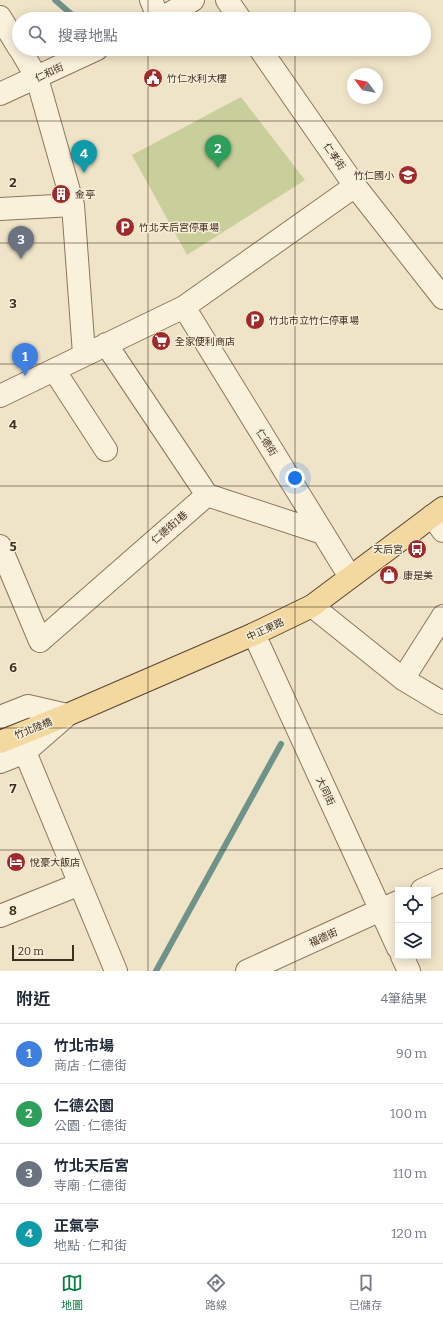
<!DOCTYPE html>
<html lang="zh-TW">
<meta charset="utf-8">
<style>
body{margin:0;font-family:Bitter,"Noto Sans TC",serif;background:#f6f6f7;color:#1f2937}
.controls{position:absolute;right:12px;bottom:12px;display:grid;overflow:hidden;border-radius:0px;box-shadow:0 2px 10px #0003}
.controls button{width:36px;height:36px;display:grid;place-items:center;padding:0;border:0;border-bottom:1px solid #e0e1e3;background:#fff;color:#1f2937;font:20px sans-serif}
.compass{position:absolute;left:347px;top:68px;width:36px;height:36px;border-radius:50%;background:#fff;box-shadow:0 2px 10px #0003;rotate:302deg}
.scale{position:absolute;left:12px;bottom:10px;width:62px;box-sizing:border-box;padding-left:4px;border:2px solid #3d2e20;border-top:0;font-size:11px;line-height:14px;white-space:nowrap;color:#3d2e20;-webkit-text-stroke:3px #f7eed8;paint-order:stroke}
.you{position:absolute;left:295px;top:478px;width:14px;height:14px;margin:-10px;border:3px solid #fff;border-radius:50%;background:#1a73e8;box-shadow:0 0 0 6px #1a73e833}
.badge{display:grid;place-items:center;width:26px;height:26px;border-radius:50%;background:#0b8043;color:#fff;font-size:13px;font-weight:700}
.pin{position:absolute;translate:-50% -33px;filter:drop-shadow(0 1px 2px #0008)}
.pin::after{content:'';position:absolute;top:21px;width:14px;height:12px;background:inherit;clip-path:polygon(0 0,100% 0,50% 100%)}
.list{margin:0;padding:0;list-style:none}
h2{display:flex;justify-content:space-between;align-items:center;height:52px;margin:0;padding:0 16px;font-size:17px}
h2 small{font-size:13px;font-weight:400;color:#747a83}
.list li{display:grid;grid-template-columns:26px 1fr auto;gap:12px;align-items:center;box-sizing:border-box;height:60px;padding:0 16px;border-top:1px solid #e0e1e3}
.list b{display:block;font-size:15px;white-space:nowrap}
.list p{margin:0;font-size:13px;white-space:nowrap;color:#747a83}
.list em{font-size:13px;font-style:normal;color:#747a83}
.icon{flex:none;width:22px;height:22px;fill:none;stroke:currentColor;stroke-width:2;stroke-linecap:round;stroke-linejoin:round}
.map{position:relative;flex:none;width:443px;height:971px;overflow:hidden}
.search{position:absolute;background:#fff;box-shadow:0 2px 10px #0003;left:12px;right:12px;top:12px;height:44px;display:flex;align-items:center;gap:10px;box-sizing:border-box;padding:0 14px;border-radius:22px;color:#747a83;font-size:15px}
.sheet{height:292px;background:#fff}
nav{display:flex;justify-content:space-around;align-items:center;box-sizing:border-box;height:56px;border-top:1px solid #e0e1e3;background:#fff;font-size:11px;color:#747a83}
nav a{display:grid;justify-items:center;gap:2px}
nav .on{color:#0b8043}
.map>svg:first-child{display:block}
.green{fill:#c9cf9b}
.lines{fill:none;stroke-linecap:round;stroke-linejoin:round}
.stream{stroke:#6f938a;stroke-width:6}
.minor-casing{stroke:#8d765c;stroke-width:24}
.major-casing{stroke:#5b4430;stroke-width:24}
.minor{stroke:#faf1dc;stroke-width:22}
.major{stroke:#f3d9a0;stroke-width:22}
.grid{fill:none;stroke:#3d2e20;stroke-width:1;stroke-opacity:0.55}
.labels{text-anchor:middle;stroke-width:3;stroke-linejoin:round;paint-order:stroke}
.street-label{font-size:10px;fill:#3d2e20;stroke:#f7eed8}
.poi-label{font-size:10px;fill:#3d2e20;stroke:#f7eed8;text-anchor:start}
.grid-label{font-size:13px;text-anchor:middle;font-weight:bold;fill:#3d2e20;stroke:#f7eed8;stroke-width:3;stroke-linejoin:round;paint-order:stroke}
</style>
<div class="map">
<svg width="443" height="971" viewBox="0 0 443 971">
<rect width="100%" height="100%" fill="#f0e4c8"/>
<!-- green -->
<path class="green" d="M241,97L305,180L187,255L132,155Z"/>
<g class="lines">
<!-- stream -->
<path class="stream" d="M55,0L77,19
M156,971L281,744"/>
<!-- minor casing -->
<g class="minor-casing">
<path id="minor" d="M151,0L159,19
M227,0L240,19
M0,17L19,48
M160,19L193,0
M20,49L37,78L73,205L84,354
M260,49L355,186L443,298
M0,94L97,49
M0,209L73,205
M184,307L350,577
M106,344L207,495
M54,370L106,450
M0,396L184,307L355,186
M432,516L443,531
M0,546L40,641L207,495L323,533
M312,606L403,679L443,703
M254,634L398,948
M403,679L443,616
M0,717L28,706L67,715
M25,752L116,971
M0,762L25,752L64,718
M422,890L443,880
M0,916L80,884
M402,956L409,971
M247,971L398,902"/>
</g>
<!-- major casing -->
<g class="major-casing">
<path id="major" d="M0,742L67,715L254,634L312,606L443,508"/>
</g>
<!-- minor -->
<use href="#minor" class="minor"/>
<!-- major -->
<use href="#major" class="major"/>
</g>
<!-- grid -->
<path class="grid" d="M148,0V19M295,0V19M148,49V971M295,49V971M0,121H443M0,243H443M0,364H443M0,486H443M0,607H443M0,728H443M0,850H443"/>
<!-- icons -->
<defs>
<g id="civic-disc" transform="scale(1)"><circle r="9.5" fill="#9e2a2b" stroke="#f7eed8"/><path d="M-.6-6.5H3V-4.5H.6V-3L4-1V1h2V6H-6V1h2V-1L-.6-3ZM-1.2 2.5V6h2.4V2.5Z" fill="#fff"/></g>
<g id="school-disc" transform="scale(1)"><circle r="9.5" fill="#9e2a2b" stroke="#f7eed8"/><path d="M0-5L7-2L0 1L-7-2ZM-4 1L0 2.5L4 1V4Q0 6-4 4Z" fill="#fff"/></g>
<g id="building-disc" transform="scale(1)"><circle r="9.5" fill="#9e2a2b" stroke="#f7eed8"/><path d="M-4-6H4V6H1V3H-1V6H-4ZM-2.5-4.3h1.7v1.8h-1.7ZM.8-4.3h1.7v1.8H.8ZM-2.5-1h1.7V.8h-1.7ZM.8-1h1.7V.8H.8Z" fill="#fff"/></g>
<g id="parking-disc" transform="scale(1)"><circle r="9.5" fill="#9e2a2b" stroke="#f7eed8"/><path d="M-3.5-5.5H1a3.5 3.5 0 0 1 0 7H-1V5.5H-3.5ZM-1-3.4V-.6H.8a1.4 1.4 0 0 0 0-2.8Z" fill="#fff"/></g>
<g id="supermarket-disc" transform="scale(1)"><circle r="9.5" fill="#9e2a2b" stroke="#f7eed8"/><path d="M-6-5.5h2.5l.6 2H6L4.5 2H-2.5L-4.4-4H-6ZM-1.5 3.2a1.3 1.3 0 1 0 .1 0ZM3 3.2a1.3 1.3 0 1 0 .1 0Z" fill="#fff"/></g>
<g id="bus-disc" transform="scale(1)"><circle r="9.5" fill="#9e2a2b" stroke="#f7eed8"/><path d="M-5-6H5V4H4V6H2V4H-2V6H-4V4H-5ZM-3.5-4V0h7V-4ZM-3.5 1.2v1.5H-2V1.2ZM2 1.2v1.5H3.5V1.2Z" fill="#fff"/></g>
<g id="shop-disc" transform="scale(1)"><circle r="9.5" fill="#9e2a2b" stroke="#f7eed8"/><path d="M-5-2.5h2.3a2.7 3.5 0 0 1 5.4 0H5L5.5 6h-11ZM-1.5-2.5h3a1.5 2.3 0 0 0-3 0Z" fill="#fff"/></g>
<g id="hotel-disc" transform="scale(1)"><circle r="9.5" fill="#9e2a2b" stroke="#f7eed8"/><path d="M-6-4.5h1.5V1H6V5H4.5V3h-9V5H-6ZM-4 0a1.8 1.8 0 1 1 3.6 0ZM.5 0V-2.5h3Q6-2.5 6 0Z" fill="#fff"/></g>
</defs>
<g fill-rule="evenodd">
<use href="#civic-disc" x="153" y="78"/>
<use href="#school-disc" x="408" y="175"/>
<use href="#building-disc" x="61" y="194"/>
<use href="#parking-disc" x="125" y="227"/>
<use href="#parking-disc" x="255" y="320"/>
<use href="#supermarket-disc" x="161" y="341"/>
<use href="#bus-disc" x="417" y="549"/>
<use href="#shop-disc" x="389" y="575"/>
<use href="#hotel-disc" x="16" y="862"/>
</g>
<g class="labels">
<!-- street labels -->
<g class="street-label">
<text transform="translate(49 72) rotate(-25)" y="4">仁和街</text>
<text transform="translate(335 156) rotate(55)" y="4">仁孝街</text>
<text transform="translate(267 442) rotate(58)" y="4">仁德街</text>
<text transform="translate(169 527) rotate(-41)" y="4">仁德街1巷</text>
<text transform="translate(265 629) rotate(-25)" y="4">中正東路</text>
<text transform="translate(33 728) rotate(-22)" y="4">竹北陸橋</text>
<text transform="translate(326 791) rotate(65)" y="4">大同街</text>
<text transform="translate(323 937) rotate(-24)" y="4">福德街</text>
</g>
<!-- poi labels -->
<g class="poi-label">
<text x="167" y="82">竹仁水利大樓</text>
<text x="394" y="179" text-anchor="end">竹仁國小</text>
<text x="75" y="198">金亭</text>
<text x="139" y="231">竹北天后宮停車場</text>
<text x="269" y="324">竹北市立竹仁停車場</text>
<text x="175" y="345">全家便利商店</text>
<text x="403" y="553" text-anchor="end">天后宮</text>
<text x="403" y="579">康是美</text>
<text x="30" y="866">悅豪大飯店</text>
</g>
</g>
<g class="grid-label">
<text x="13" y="187">2</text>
<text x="13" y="308">3</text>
<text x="13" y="429">4</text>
<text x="13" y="551">5</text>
<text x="13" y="672">6</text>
<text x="13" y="793">7</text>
<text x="13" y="915">8</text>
</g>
</svg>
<div class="controls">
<button><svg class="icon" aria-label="locate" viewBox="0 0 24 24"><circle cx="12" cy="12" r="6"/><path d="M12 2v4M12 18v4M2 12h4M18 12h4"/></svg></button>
<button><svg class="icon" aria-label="layers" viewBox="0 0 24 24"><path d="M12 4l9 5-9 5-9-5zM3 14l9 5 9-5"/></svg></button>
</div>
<svg class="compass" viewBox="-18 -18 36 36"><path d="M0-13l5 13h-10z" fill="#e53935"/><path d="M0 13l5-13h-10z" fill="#747a83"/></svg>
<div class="scale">20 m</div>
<div class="you"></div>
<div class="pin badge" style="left:25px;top:376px;background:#3f7fe0">1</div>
<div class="pin badge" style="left:218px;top:168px;background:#2e9e5b">2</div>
<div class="pin badge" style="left:21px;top:259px;background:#6b7280">3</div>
<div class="pin badge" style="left:84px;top:173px;background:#0f9aa8">4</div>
<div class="search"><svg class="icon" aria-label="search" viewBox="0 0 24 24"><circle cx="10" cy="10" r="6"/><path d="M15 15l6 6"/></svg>搜尋地點</div>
</div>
<section class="sheet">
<h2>附近<small>4筆結果</small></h2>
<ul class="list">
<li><span class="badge" style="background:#3f7fe0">1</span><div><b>竹北市場</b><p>商店 · 仁德街</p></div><em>90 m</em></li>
<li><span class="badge" style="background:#2e9e5b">2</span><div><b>仁德公園</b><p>公園 · 仁德街</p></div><em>100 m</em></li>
<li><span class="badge" style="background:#6b7280">3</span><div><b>竹北天后宮</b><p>寺廟 · 仁德街</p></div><em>110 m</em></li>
<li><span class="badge" style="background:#0f9aa8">4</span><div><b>正氣亭</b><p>地點 · 仁和街</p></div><em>120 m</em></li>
</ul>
</section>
<nav>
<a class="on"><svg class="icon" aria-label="map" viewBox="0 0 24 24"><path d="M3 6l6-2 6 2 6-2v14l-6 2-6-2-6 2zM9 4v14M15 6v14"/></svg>地圖</a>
<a><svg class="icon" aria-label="directions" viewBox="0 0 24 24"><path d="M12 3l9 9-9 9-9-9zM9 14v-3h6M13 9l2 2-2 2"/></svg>路線</a>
<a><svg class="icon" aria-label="saved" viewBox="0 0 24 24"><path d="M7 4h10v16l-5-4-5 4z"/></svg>已儲存</a>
</nav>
